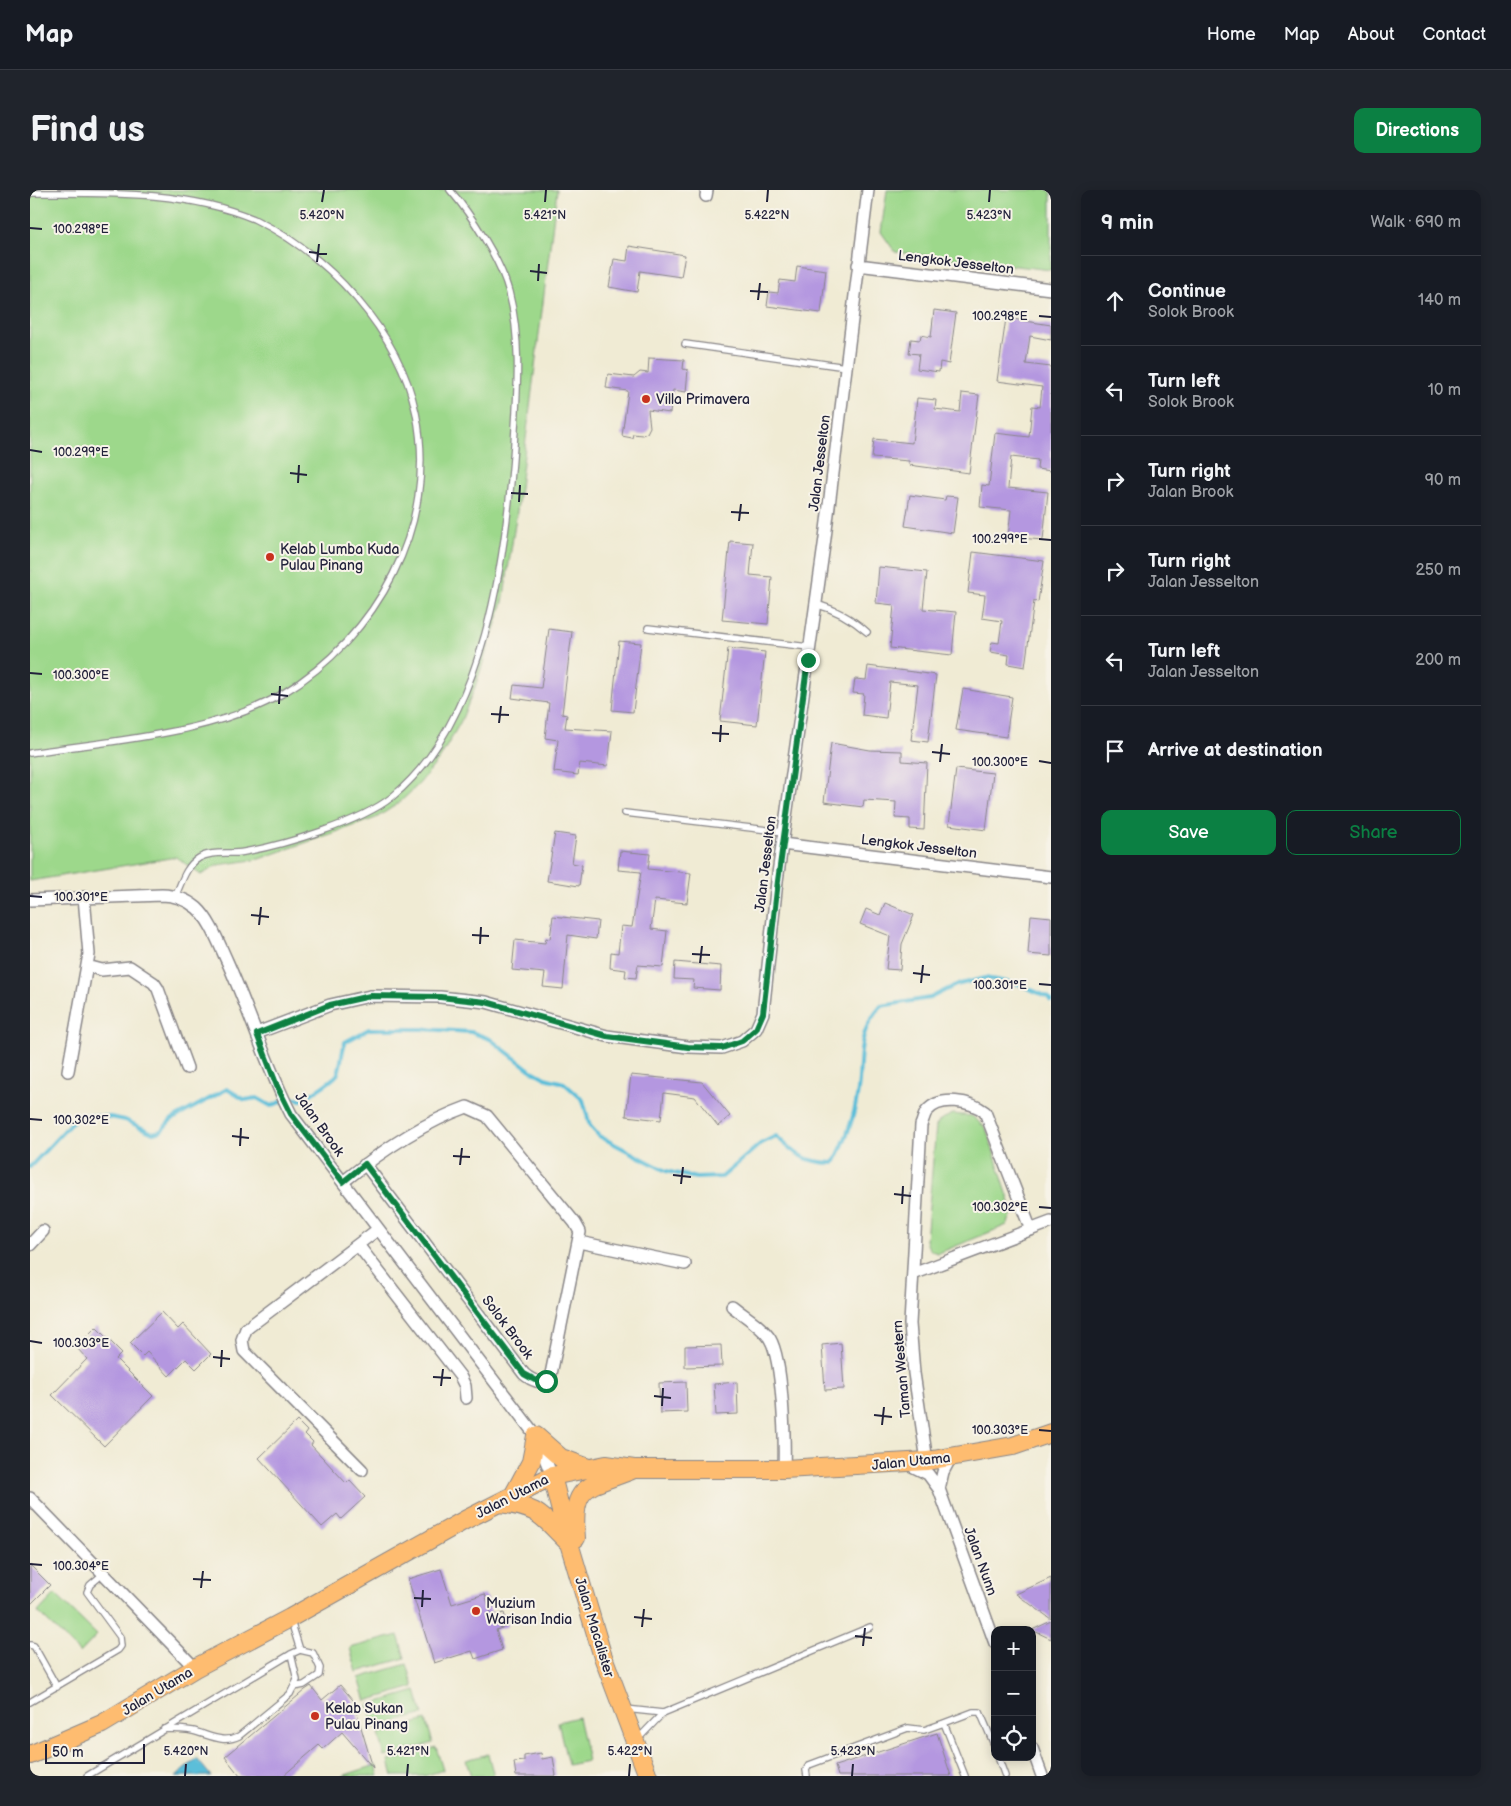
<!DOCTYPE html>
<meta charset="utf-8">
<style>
body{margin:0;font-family:"Balsamiq Sans",sans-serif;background:#20242c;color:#f1f3f6}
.controls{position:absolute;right:15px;bottom:15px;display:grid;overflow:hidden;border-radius:10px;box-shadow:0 2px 12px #0003}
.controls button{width:45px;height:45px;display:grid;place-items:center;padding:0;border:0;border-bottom:1px solid #363941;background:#171b24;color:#f1f3f6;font:25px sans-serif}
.scale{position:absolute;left:15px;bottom:12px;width:100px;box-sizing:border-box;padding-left:5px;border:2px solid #22223b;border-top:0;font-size:14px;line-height:18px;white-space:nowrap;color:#22223b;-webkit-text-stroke:4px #f7f3e8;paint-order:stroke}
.stop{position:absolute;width:15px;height:15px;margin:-11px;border:4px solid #0b8043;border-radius:50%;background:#fff}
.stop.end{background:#0b8043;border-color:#fff;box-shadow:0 1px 5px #0008}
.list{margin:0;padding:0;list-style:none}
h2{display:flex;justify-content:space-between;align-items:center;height:65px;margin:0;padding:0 20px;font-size:21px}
h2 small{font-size:16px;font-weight:400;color:#9ea1a6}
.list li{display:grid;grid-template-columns:32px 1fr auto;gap:15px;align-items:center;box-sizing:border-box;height:90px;padding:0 20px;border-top:1px solid #363941}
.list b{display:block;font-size:19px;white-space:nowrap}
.list p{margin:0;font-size:16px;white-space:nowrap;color:#9ea1a6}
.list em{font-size:16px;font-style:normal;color:#9ea1a6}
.actions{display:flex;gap:10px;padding:15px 20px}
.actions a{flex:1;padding:11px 0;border:1px solid #0b8043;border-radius:10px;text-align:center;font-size:18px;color:#0b8043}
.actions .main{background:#0b8043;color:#fff}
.icon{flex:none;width:28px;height:28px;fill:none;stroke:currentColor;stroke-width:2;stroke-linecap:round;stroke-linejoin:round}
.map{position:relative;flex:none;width:1021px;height:1586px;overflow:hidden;border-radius:10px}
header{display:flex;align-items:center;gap:30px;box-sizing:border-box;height:70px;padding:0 25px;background:#171b24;border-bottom:1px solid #363941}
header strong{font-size:24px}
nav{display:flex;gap:28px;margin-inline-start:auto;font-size:18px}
.intro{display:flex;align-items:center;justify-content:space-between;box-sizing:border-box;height:120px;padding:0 30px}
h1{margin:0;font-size:35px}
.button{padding:12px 22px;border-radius:10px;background:#0b8043;color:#fff;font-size:18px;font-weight:700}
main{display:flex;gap:30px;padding:0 30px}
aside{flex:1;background:#171b24;border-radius:10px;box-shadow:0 2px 12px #0003}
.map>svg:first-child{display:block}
.green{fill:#9dd88b;stroke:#607d63}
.water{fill:#5bbed9;stroke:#3e708a}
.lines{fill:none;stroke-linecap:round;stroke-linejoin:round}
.stream{stroke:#5bbed9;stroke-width:4}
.building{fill:#b497e0}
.service-casing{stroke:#898688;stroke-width:8}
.minor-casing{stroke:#898688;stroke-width:14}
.primary-casing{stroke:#898688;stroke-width:20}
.service{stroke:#fff;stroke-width:5.5}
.minor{stroke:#fff;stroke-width:11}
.primary{stroke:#febc70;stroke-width:18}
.route{stroke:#0b8043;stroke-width:6}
.ticks{fill:none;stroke:#22223b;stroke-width:2}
.poi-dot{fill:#c8321e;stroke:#f7f3e8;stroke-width:2}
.labels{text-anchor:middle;stroke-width:4;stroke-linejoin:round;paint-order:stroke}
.street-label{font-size:14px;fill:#22223b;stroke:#f7f3e8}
.poi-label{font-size:14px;fill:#22223b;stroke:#f7f3e8;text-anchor:start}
.ticks-label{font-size:12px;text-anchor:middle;fill:#22223b;stroke:#f7f3e8;stroke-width:4;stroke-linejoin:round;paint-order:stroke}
</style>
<header>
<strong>Map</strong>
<nav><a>Home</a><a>Map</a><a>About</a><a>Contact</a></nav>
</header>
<div class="intro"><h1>Find us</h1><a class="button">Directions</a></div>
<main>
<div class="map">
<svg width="1021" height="1586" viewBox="0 0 1021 1586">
<rect width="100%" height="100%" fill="#f7f3e8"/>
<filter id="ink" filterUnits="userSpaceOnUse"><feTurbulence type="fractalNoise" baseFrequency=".02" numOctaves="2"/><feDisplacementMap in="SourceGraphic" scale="10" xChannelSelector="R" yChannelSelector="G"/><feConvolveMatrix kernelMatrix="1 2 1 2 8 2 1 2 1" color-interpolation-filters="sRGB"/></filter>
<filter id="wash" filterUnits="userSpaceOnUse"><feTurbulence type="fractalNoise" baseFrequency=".0096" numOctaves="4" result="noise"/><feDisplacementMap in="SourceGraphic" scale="20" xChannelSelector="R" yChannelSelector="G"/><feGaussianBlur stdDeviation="1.12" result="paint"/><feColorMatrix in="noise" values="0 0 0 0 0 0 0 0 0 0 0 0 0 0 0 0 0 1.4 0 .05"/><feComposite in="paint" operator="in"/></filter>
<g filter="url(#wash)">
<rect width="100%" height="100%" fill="#f0ebd4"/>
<!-- green -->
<path class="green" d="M0,0H527L487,321L473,412L445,497L431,531L410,568L389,594L369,613L346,628L229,669L188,675L171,685L146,667L0,691Z
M857,0H1021V80L865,62L851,42Z
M923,924L942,926L956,938L983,1022L977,1035L909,1063C901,1062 898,1059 896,1050L906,936L910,930Z
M25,1404L67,1445L50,1463L8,1422Z
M368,1445L375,1468L327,1482L320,1458Z
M377,1474L384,1497L336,1511L329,1488Z
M386,1501L393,1524L345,1538L338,1515Z
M548,1527L558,1571L538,1575L528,1532Z
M396,1530L403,1553L355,1567L349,1544Z
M406,1557L413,1580L394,1586H363L359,1571Z
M458,1564L464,1586H441L436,1570Z
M346,1575L349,1586H312Z"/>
<!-- water -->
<path class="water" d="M167,1569L181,1586H146Z"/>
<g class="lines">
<!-- stream -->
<path class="stream" d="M0,977L45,929L54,925L80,927L95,930L123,943L131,941L141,930L197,899L215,910L227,908L241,916L260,908L271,910C278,906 307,888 308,883C311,875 312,862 315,852L339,839H392L441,842L460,849L499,879L515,888L534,893L553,910L560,936L569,946L636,981L666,988L692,987L730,954L746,946C766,965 776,973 804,973C816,950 825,926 828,900C831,879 828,854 838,835C841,828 846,822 851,816L900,808L926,795L955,788L988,794L1018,807L1021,811"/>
</g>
<g id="blocks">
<!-- building -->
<path class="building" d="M599,56L655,65L651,87L610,81L607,102L579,97L584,69L597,71Z
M767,76L796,80L791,123L737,116L739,102L748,103L750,90L765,92Z
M904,120L926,123L919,174L910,172L909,182L887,179L889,164L879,163L881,149L890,150L891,145L901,147Z
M976,128L1021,135V150L1000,146L996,174L1021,177V281L1007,279L1008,270L981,267L978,298L1018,302L1013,350L978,347L981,320L950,317L952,295L959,296L965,243L999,247L1002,216L1010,217L1012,197L967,191Z
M619,168L654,170L653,179L658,180L656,202L643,200L640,223L618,220L620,237L617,243L612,245L603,244L602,248L592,246L598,201L576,198L578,184L604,187L610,182L618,183Z
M932,203L949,205L939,283L879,275V271L842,268L844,249L882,253L887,208L906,210L905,219L930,222Z
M880,305L915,310L916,306L928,307L923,343L875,336Z
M700,351L723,353L720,385L742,387L738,434L692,430Z
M943,362L1014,371L1008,412L1004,411L995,477L978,474L979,465L960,462L962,452L969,453L972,431L952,428L955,405L938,403Z
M849,377L897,382L893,419L926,422L922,465L860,458L864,415L846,413Z
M519,439L542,442L532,524L537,525L535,538L582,541L578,576L550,573L548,585L524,582L528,550L515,548L519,513L482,508L484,495L511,498Z
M589,451L611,453L603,522L582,520Z
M698,458L735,462L727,535L690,531Z
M838,476L906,485L898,552L881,550L888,495L860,492L856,528L832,525L834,504L823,503L825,489L836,490Z
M933,499L982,507L976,547L926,540Z
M801,553L840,560L872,561V571L897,573L894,640L880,639V629L865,628L866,612L834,610L833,617L794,612Z
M926,579L963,583L956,640L919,635Z
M525,643L546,646L542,673L552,675L549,696L517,691Z
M590,661L620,664L618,679L661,683L657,713L625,710L621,739L637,741L633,777L608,775L606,788L595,787L596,780L580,778L581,762L588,763L591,736L602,737L611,682L588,680Z
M855,713L884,725L872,754L870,780L856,779L860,746L830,734L836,719L850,725Z
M1001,725L1021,727V766L998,764Z
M523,726L568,731L566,749L538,745L533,799L513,797L515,783L482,780L485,750L515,753L516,748L520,749Z
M645,772L691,776L690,800L663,798L664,790L644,789Z
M601,885L672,892L700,926L688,936L665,907L634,903L631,930L596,926Z
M132,1122L148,1139L153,1134L181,1164L166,1179L156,1169L139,1186L117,1162L113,1166L100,1153Z
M66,1137L92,1163L86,1169L123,1206L74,1256L22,1205L57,1169L46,1157Z
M811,1153L814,1199L795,1200L792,1155Z
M691,1155L692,1176L655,1177V1156Z
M656,1192L657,1222L630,1223L629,1193Z
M707,1192L708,1224L686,1225L684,1194Z
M267,1231L277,1241L275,1244L283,1252L281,1255L316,1293L319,1290L335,1307L311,1329L307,1324L292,1337L229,1268Z
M0,1375L20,1395L0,1415Z
M411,1379L422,1414L455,1404L462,1426L474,1423L478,1436L466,1440L472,1460L445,1469L442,1461L404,1473L378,1389Z
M1021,1388V1429L986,1404Z
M1021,1431V1449L1002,1440Z
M310,1495L323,1510L343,1578L312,1542L293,1559L289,1555L253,1586H210L195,1567L275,1500L281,1496L292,1510Z
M907,1543L921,1586H808L805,1576Z
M511,1563L512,1569L523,1567L526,1586H486L484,1572L494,1571V1566Z"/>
</g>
</g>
<g filter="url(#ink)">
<use href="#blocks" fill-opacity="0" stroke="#898688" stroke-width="1"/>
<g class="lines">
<!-- service casing -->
<g class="service-casing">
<path id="service" d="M0,3C75,3 155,0 224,29C299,65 369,141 386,223C409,335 347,447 252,504C184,544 78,551 0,563
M655,154L816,177
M785,414C805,419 821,428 837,442
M618,438L779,457
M595,623L754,642
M146,705C152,691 156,676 169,668C182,660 200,665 214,662C254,655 331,632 362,607C455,531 476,367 484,255C487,204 492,152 479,102C471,71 441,24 420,0
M261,1431L270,1460
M0,1455L4,1456L27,1497
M0,1512L88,1460L91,1456L90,1447L57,1402L60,1395L73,1384
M596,1519L633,1523L840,1437
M134,1539C144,1539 153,1539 163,1541C179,1545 193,1554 209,1546L260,1504L267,1490L261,1464
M607,1550L633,1523
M968,1567L975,1586
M57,1586L261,1464L270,1460L283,1463L290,1478L289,1485L274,1495L264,1497
M777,1586L776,1580L779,1575L878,1538L894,1540L914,1533
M935,1586L914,1533L943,1522H950L965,1557"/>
</g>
<!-- minor casing -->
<g class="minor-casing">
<path id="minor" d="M676,6L677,0
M828,75L1021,99
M752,654L1021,687
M0,710L132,705C145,705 156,709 167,718C181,731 189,754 197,771C220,822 236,875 261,924L506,1246L522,1286
M57,776L72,780L100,777L124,793L128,799L157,878
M227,843L300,815L340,806L410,807L456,812L577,846L658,857L692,858L712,851L726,839L733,823L747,691L795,348L838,0
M38,881L59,764L54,707
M313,992C350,962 392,933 437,917L457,926L545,1033L550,1042L520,1189C511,1195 501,1190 494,1184L335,974
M549,1052L655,1074
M0,1055L13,1041
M328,1055L430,1186L435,1196L436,1208
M883,1084L1021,1032
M702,1116C714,1126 732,1136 740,1149C753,1171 755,1252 754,1279
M897,1271L884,1183L880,1134L891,935C893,931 894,924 897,921C910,905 941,911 955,922L1001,1040
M880,1275L898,1284L909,1299L965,1453
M332,1280L214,1161L212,1150L216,1139L347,1040
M909,1299L913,1282L921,1267
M0,1308L165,1478
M1002,1558L1012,1586"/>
</g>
<!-- primary casing -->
<g class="primary-casing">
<path id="primary" d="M506,1246L531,1268L558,1278
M522,1286L539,1353L572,1464L618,1586
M484,1304L501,1272L506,1246
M469,1313C510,1317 511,1326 538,1352
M546,1348C541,1291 559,1298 604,1279
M0,1565L72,1534L165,1478L260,1428L435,1330L522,1286L576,1275L604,1279H754L897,1271L983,1256L1021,1243"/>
</g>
<!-- service -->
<use href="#service" class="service"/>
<!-- minor -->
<use href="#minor" class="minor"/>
<!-- primary -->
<use href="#primary" class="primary"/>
</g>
</g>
<g class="lines" filter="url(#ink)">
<!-- route -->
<path class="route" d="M516,1191L505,1190L494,1184L335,974L313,992L261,924L247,896L227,844L300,815L340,806L410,807L456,812L577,846L658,857L692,858L712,851L726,839L733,823L748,691L778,470"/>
</g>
<!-- ticks -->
<path class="ticks" d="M292,12L294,0M515,12L516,0M737,12L738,0M959,12L960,0M0,38L12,39M279,62L297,64M287,72L289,54M500,81L517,83M508,91L509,74M720,101L738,102M728,110L730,93M1009,126L1021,127M0,260L12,262M260,283L277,285M268,293L269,275M481,303L498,304M489,312L490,295M701,322L719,323M709,331L711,314M1009,349L1021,350M0,483L12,484M241,504L258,506M249,514L250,496M461,524L479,525M469,533L471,516M682,543L699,544M690,552L691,535M902,562L920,564M1009,571L1021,573M910,572L912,554M0,706L12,707M221,725L239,727M229,735L231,717M442,745L459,746M450,754L451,737M662,764L680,765M670,773L672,756M883,783L900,785M891,793L893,775M1009,794L1021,795M0,929L12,930M202,946L219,948M210,956L211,938M423,966L440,967M430,975L432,958M643,985L661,987M651,994L653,977M864,1004L881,1006M872,1014L873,996M1009,1017L1021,1018M0,1151L12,1153M183,1167L200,1169M191,1177L192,1160M403,1187L421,1188M411,1196L413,1179M624,1206L641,1208M632,1216L633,1198M844,1225L862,1227M852,1235L854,1217M1009,1240L1021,1241M0,1374L12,1375M163,1389L181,1390M171,1398L173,1381M384,1408L401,1409M392,1417L393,1400M604,1427L622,1429M612,1437L614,1419M825,1446L842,1448M833,1456L835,1438M155,1586L156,1574M377,1586L378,1574M599,1586L600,1574M822,1586L823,1574"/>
<!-- markers -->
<g class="poi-dot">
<circle cx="616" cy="209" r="5"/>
<circle cx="240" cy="367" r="5"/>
<circle cx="446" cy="1421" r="5"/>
<circle cx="285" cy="1526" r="5"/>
</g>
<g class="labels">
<!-- street labels -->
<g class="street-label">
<text transform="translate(926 72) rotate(7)" y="5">Lengkok Jesselton</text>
<text transform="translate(789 273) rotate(-83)" y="5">Jalan Jesselton</text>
<text transform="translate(889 656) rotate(7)" y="5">Lengkok Jesselton</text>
<text transform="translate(735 674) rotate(-83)" y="5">Jalan Jesselton</text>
<text transform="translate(290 934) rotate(55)" y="5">Jalan Brook</text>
<text transform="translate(478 1137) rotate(53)" y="5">Solok Brook</text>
<text transform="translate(871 1179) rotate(-95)" y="5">Taman Western</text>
<text transform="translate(881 1271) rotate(-6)" y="5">Jalan Utama</text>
<text transform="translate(482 1306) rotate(-27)" y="5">Jalan Utama</text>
<text transform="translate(951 1371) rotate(70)" y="5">Jalan Nunn</text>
<text transform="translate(565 1437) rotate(73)" y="5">Jalan Macalister</text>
<text transform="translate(127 1501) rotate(-31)" y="5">Jalan Utama</text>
</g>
<!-- poi labels -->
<g class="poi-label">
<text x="626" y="214">Villa Primavera</text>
<text x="250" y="364">Kelab Lumba Kuda<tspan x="250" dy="16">Pulau Pinang</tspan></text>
<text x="456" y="1418">Muzium<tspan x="456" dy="16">Warisan India</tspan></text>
<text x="295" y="1523">Kelab Sukan<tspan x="295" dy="16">Pulau Pinang</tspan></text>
</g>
</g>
<g class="ticks-label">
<text x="292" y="29">5.420°N</text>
<text x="515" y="29">5.421°N</text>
<text x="737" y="29">5.422°N</text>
<text x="959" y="29">5.423°N</text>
<text x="51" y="43">100.298°E</text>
<text x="970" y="130">100.298°E</text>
<text x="51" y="266">100.299°E</text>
<text x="970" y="353">100.299°E</text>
<text x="51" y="489">100.300°E</text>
<text x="970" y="576">100.300°E</text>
<text x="51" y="711">100.301°E</text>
<text x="970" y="799">100.301°E</text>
<text x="51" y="934">100.302°E</text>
<text x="970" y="1021">100.302°E</text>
<text x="51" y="1157">100.303°E</text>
<text x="970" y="1244">100.303°E</text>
<text x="51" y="1380">100.304°E</text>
<text x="156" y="1565">5.420°N</text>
<text x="378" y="1565">5.421°N</text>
<text x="600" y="1565">5.422°N</text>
<text x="823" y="1565">5.423°N</text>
</g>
</svg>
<div class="controls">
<button>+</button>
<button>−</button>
<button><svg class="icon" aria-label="locate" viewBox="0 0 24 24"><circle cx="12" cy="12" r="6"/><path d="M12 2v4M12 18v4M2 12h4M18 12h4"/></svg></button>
</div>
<div class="scale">50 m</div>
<div class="stop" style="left:516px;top:1191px"></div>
<div class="stop end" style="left:778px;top:470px"></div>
</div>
<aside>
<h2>9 min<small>Walk · 690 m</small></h2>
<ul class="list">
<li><svg class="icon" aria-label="ahead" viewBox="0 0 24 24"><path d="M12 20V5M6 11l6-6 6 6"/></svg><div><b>Continue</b><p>Solok Brook</p></div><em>140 m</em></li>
<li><svg class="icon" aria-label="left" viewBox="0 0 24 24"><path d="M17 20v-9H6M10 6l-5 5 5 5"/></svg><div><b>Turn left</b><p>Solok Brook</p></div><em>10 m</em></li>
<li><svg class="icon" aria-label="right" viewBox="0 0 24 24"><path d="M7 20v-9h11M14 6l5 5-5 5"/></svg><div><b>Turn right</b><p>Jalan Brook</p></div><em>90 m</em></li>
<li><svg class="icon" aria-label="right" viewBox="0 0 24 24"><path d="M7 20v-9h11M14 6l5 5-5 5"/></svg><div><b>Turn right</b><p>Jalan Jesselton</p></div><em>250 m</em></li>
<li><svg class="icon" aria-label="left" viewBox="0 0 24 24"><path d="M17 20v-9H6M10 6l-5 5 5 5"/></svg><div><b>Turn left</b><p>Jalan Jesselton</p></div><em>200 m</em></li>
<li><svg class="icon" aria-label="arrive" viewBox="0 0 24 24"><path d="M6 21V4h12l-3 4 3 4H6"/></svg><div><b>Arrive at destination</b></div></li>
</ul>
<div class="actions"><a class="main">Save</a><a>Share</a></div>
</aside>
</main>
